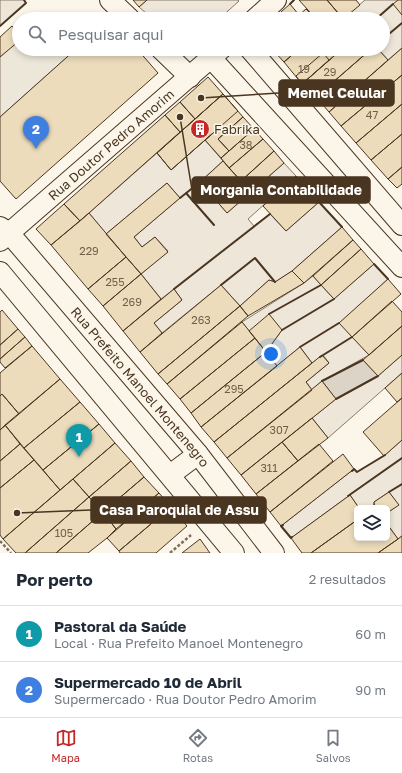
<!DOCTYPE html>
<html lang="pt">
<meta charset="utf-8">
<style>
body{margin:0;font-family:"Golos Text",sans-serif;background:#f6f6f7;color:#1f2937}
.controls{position:absolute;right:12px;bottom:12px;display:grid;overflow:hidden;border-radius:6px;box-shadow:0 2px 6px #0003}
.controls button{width:36px;height:36px;display:grid;place-items:center;padding:0;border:0;border-bottom:1px solid #e0e1e3;background:#fff;color:#1f2937;font:20px sans-serif}
.you{position:absolute;left:271px;top:354px;width:14px;height:14px;margin:-10px;border:3px solid #fff;border-radius:50%;background:#1a73e8;box-shadow:0 0 0 6px #1a73e833}
.badge{display:grid;place-items:center;width:26px;height:26px;border-radius:50%;background:#c62828;color:#fff;font-size:13px;font-weight:700}
.pin{position:absolute;translate:-50% -33px;filter:drop-shadow(0 1px 2px #0008)}
.pin::after{content:'';position:absolute;top:21px;width:14px;height:12px;background:inherit;clip-path:polygon(0 0,100% 0,50% 100%)}
.list{margin:0;padding:0;list-style:none}
h2{display:flex;justify-content:space-between;align-items:center;height:52px;margin:0;padding:0 16px;font-size:17px}
h2 small{font-size:13px;font-weight:400;color:#747a83}
.list li{display:grid;grid-template-columns:26px 1fr auto;gap:12px;align-items:center;box-sizing:border-box;height:56px;padding:0 16px;border-top:1px solid #e0e1e3}
.list b{display:block;font-size:15px;white-space:nowrap}
.list p{margin:0;font-size:13px;white-space:nowrap;color:#747a83}
.list em{font-size:13px;font-style:normal;color:#747a83}
.icon{flex:none;width:22px;height:22px;fill:none;stroke:currentColor;stroke-width:2;stroke-linecap:round;stroke-linejoin:round}
.map{position:relative;flex:none;width:402px;height:553px;overflow:hidden}
.search{position:absolute;background:#fff;box-shadow:0 2px 6px #0003;left:12px;right:12px;top:12px;height:44px;display:flex;align-items:center;gap:10px;box-sizing:border-box;padding:0 14px;border-radius:22px;color:#747a83;font-size:15px}
.sheet{height:164px;background:#fff}
nav{display:flex;justify-content:space-around;align-items:center;box-sizing:border-box;height:56px;border-top:1px solid #e0e1e3;background:#fff;font-size:11px;color:#747a83}
nav a{display:grid;justify-items:center;gap:2px}
nav .on{color:#c62828}
.map>svg:first-child{display:block}
.green{fill:#ede6d9;stroke:#887966}
.parking{fill:#ede7d9;stroke:#887966}
.water{fill:#dcd4c6;stroke:#887966}
.building{fill:#ecdcbc;stroke:#4a3520}
.lines{fill:none;stroke-linecap:round;stroke-linejoin:round}
.street-casing{stroke:#4a3520;stroke-width:22}
.path{stroke:#7f6f5c;stroke-width:2.5;stroke-dasharray:3 2;stroke-linecap:butt}
.street{stroke:#fbf6e9;stroke-width:20}
.wall{stroke:#4a3520;stroke-width:2}
.labels{text-anchor:middle;stroke-width:3;stroke-linejoin:round;paint-order:stroke}
.number-label{font-size:11px;fill:#725f47}
.poi-label{font-size:13px;fill:#4a3520;stroke:#fbf6e9;text-anchor:start}
.street-label{font-size:13px;fill:#4a3520;stroke:#fbf6e9}
.leader{fill:none;stroke:#4a3520;stroke-width:1.5}
.callout-dot{fill:#4a3520;stroke:#fbf6e9;stroke-width:1.5}
.callout{fill:#4a3520;stroke:#4a3520;stroke-width:1.5}
.callout-label{font-size:14px;text-anchor:middle;font-weight:bold;fill:#fff}
</style>
<div class="map">
<svg width="402" height="553" viewBox="0 0 402 553">
<rect width="100%" height="100%" fill="#fbf6e9"/>
<!-- green -->
<path class="green" d="M0,0H24L26,3L0,26Z
M147,0H238L239,1L219,19H153L139,7Z
M365,0H402V48L388,60L378,49H383V19H333L339,14L343,19Z
M205,140L223,161L200,182L227,213L284,163L296,176L248,219L254,226L270,214L286,231L319,202L342,227L292,271L275,282L269,280L240,306L221,285L162,333L154,323L182,300L174,289L161,299L141,274L168,251L155,237L142,247L134,237L180,198L167,183L106,234L89,213L157,153L172,169Z
M374,264L388,279L340,323L369,355L322,381L312,390L306,382L329,363L323,355L312,363L300,347L277,366L266,352L282,330L249,331L242,322L304,283L313,276L334,299Z
M402,355V373L328,438L312,418L336,399L378,376Z
M402,440V536L398,539L387,524V513L398,505L389,492L374,502L373,508H359L350,495L291,538L281,526L354,469L357,472L384,456Z"/>
<!-- parking -->
<path class="parking" d="M19,40V49H72L74,51L0,117V57Z"/>
<!-- water -->
<path class="water" d="M363,360L378,376L336,399L322,381Z"/>
<!-- building -->
<path class="building" d="M133,0H147L139,7Z
M299,0H327L339,14L333,19H316Z
M327,0H356L360,5L343,19Z
M398,0H402V15L393,4Z
M290,4L299,15L294,19H273Z
M306,9L316,19H294L299,15Z
M12,26L19,34V41L0,57V37Z
M402,48V75L341,126L329,112Z
M76,49H137L158,73L16,199L0,181V117Z
M272,49H299L284,62Z
M299,49H342L302,84L284,62Z
M342,49H367L369,51L316,97L302,84Z
M371,49H378L388,60L329,112L316,97Z
M323,53L329,60L302,84L296,76Z
M402,75V104L356,143L341,126Z
M208,77L223,94L195,119L180,102Z
M223,94L238,111L171,170L157,153Z
M223,94L243,117L225,133L220,127L171,170L157,153Z
M180,102L195,119L180,132L165,115Z
M402,104V134L371,160L356,143Z
M165,115L180,132L80,221L64,204Z
M243,117L254,129L229,151L218,139Z
M220,127L225,133L218,139L229,151L221,158L205,140Z
M254,129L263,139L229,168L221,158Z
M402,134V167L388,179L371,160Z
M263,139L274,151L241,181L229,168Z
M274,151L284,163L251,192L241,181Z
M223,161L251,192L227,213L200,182Z
M402,167V184L397,188L388,179Z
M296,176L319,202L286,231L263,206Z
M167,183L180,198L134,237L142,247L155,237L168,252L141,274L106,234Z
M64,204L80,221L51,245L36,229Z
M89,213L126,257L88,289L51,245Z
M342,227L353,240L304,283L292,271Z
M353,240L361,249L321,285L313,276Z
M361,249L374,264L334,299L321,285Z
M126,257L141,274L103,306L88,289Z
M292,271L304,283L248,316L240,306L269,280L275,282Z
M141,274L161,299L123,331L103,306Z
M388,279L401,294L352,337L339,323Z
M221,285L240,306L158,374L140,352Z
M174,289L182,300L154,323L162,333L140,352L123,331Z
M392,301L402,312V326L369,355L352,337Z
M240,306L248,316L167,384L158,374Z
M2,310L18,329L0,345V312Z
M269,314L282,330L266,352L249,331Z
M242,322L255,338L180,399L167,384Z
M402,326V355L378,376L363,360Z
M18,329L25,337L0,359V345Z
M25,337L32,346L5,368L0,362V359Z
M255,338L266,352L191,413L180,399Z
M32,346L60,379L19,414L2,394L0,396V373Z
M300,347L312,363L214,442L201,427Z
M266,352L277,366L201,427L191,413Z
M322,355L329,363L306,382L312,390L227,458L214,442Z
M402,373V398L397,402L385,388Z
M60,379L80,402L24,448L5,425Z
M322,381L336,399L241,475L227,458Z
M2,394L19,414L0,430V396Z
M402,398V440L384,456L363,432Z
M80,402L99,424L43,470L24,448Z
M312,418L328,438L298,461L282,442Z
M99,424L115,443L60,490L43,470Z
M5,425L20,444L0,461V430Z
M282,442L298,461L256,494L241,475Z
M115,443L131,461L89,497L73,479Z
M20,444L34,460L0,488V461Z
M319,444L333,461L270,512L256,494Z
M343,454L354,469L281,526L270,512Z
M34,460L60,490L3,539L0,535V488Z
M131,461L144,477L103,512L89,497Z
M144,477L159,493L116,529L103,512Z
M73,479L89,497L25,553H16L3,539Z
M389,492L399,505L387,513V508H375L374,502Z
M159,493L171,507L119,551L107,538Z
M350,495L359,508H357V520L311,553H302L291,538Z
M89,497L103,512L56,553H25Z
M171,507L187,526L156,553H120L119,551Z
M103,512L116,529L107,538L88,553H56Z
M357,520V538H387V524L398,539L378,553H311Z
M402,536V553H378L398,539Z
M200,539L210,553H182Z"/>
<g class="lines">
<!-- street casing -->
<g class="street-casing">
<g id="street">
<path d="M110,0L130,19"/>
<path d="M255,19L276,0"/>
<path d="M161,49L190,77"/>
<path d="M250,49L402,225"/>
<path d="M211,58L402,267"/>
<path id="s1" d="M0,227L9,233L198,454L274,553"/>
<path id="s2" d="M0,241L221,49"/>
<path d="M0,272L234,553"/>
<path d="M170,475L198,454"/>
</g>
</g>
<!-- path -->
<path class="path" d="M0,541L11,553
M170,553L191,535"/>
<!-- street -->
<use href="#street" class="street"/>
<!-- wall -->
<path class="wall" d="M290,4L294,0
M376,19L393,4
M0,26L26,3L24,0
M383,39L402,23
M186,193L214,225
M180,198L200,182
M319,202L342,227
M374,264L388,279
M221,285L255,258L275,282
M174,289L270,214
M269,314L321,285
M282,330L334,299
M300,347L339,323
M320,357L352,337
M322,381L363,360
M336,399L378,376
M352,471L354,469L357,472L385,455
M389,492L402,484
M348,496L402,458
M283,525L281,526L291,538L292,537"/>
</g>
<!-- icons -->
<defs>
<g id="building-disc" transform="scale(1)"><circle r="9.5" fill="#c62828" stroke="#fbf6e9"/><path d="M-4-6H4V6H1V3H-1V6H-4ZM-2.5-4.3h1.7v1.8h-1.7ZM.8-4.3h1.7v1.8H.8ZM-2.5-1h1.7V.8h-1.7ZM.8-1h1.7V.8H.8Z" fill="#fff"/></g>
</defs>
<g fill-rule="evenodd">
<use href="#building-disc" x="200" y="129"/>
</g>
<g class="labels">
<!-- number labels -->
<g class="number-label">
<text x="304" y="73">19</text>
<text x="330" y="76">29</text>
<text x="372" y="119">47</text>
<text x="246" y="149">38</text>
<text x="89" y="255">229</text>
<text x="115" y="286">255</text>
<text x="132" y="306">269</text>
<text x="201" y="324">263</text>
<text x="234" y="393">295</text>
<text x="279" y="434">307</text>
<text x="269" y="472">311</text>
<text x="64" y="537">105</text>
</g>
<!-- poi labels -->
<g class="poi-label">
<text x="214" y="134">Fabrika</text>
</g>
<!-- street labels -->
<g class="street-label">
<text dy="5" stroke="none"><textPath href="#s2" startOffset="147">Rua Doutor Pedro Amorim</textPath></text>
<text dy="5" stroke="none"><textPath href="#s1" startOffset="213">Rua Prefeito Manoel Montenegro</textPath></text>
</g>
</g>
<!-- callouts -->
<path class="leader" d="M201 98L279 93M180 117L192 190M17 513L91 510"/>
<g class="callout-dot">
<circle cx="201" cy="98" r="4"/>
<circle cx="180" cy="117" r="4"/>
<circle cx="17" cy="513" r="4"/>
</g>
<g class="callout">
<rect x="279" y="80" width="115" height="26" rx="4"/>
<rect x="192" y="177" width="178" height="26" rx="4"/>
<rect x="91" y="497" width="175" height="26" rx="4"/>
</g>
<g class="callout-label">
<text x="337" y="98">Memel Celular</text>
<text x="281" y="195">Morgania Contabilidade</text>
<text x="179" y="515">Casa Paroquial de Assu</text>
</g>
</svg>
<div class="controls">
<button><svg class="icon" aria-label="layers" viewBox="0 0 24 24"><path d="M12 4l9 5-9 5-9-5zM3 14l9 5 9-5"/></svg></button>
</div>
<div class="you"></div>
<div class="pin badge" style="left:79px;top:457px;background:#0f9aa8">1</div>
<div class="pin badge" style="left:36px;top:149px;background:#3f7fe0">2</div>
<div class="search"><svg class="icon" aria-label="search" viewBox="0 0 24 24"><circle cx="10" cy="10" r="6"/><path d="M15 15l6 6"/></svg>Pesquisar aqui</div>
</div>
<section class="sheet">
<h2>Por perto<small>2 resultados</small></h2>
<ul class="list">
<li><span class="badge" style="background:#0f9aa8">1</span><div><b>Pastoral da Saúde</b><p>Local · Rua Prefeito Manoel Montenegro</p></div><em>60 m</em></li>
<li><span class="badge" style="background:#3f7fe0">2</span><div><b>Supermercado 10 de Abril</b><p>Supermercado · Rua Doutor Pedro Amorim</p></div><em>90 m</em></li>
</ul>
</section>
<nav>
<a class="on"><svg class="icon" aria-label="map" viewBox="0 0 24 24"><path d="M3 6l6-2 6 2 6-2v14l-6 2-6-2-6 2zM9 4v14M15 6v14"/></svg>Mapa</a>
<a><svg class="icon" aria-label="directions" viewBox="0 0 24 24"><path d="M12 3l9 9-9 9-9-9zM9 14v-3h6M13 9l2 2-2 2"/></svg>Rotas</a>
<a><svg class="icon" aria-label="saved" viewBox="0 0 24 24"><path d="M7 4h10v16l-5-4-5 4z"/></svg>Salvos</a>
</nav>
